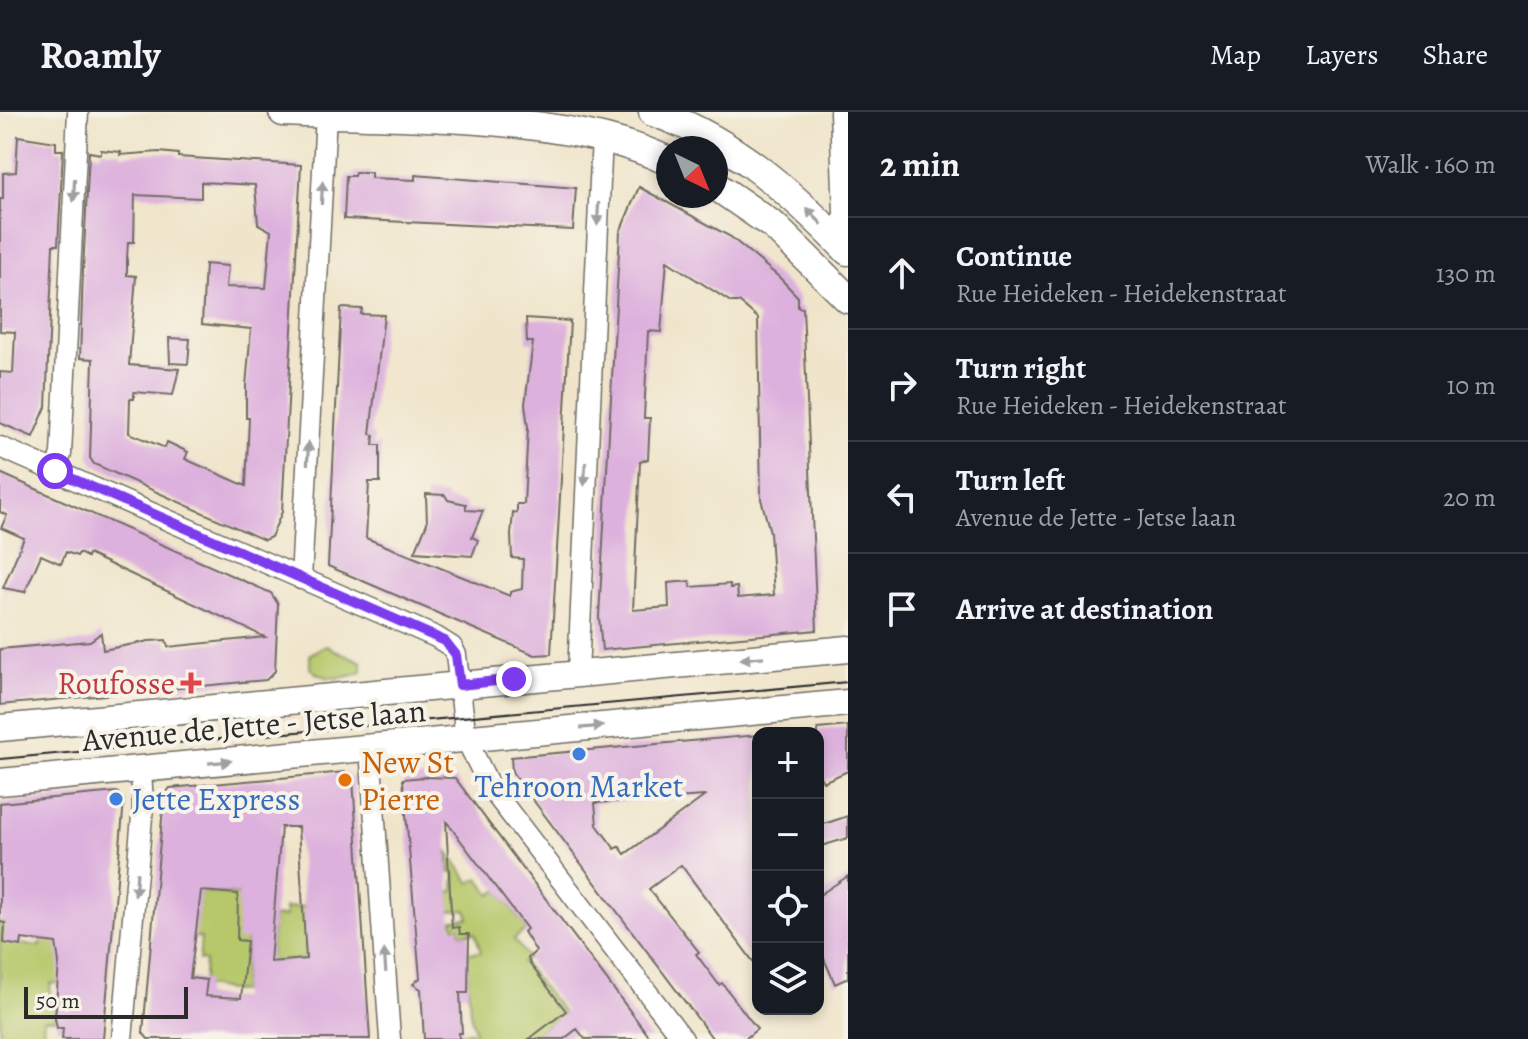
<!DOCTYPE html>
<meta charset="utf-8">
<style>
body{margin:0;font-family:Alegreya,serif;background:#20242c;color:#f1f3f6}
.controls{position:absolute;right:24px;bottom:24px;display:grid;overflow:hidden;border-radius:16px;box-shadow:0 4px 12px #0003}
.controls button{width:72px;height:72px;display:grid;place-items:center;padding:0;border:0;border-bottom:2px solid #363941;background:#171b24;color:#f1f3f6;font:40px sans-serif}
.compass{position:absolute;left:656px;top:24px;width:72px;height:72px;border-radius:50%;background:#171b24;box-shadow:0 4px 12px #0003;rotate:137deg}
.scale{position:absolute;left:24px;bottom:20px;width:164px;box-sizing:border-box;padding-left:8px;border:4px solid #2b2b2b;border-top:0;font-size:22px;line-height:28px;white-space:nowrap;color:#2b2b2b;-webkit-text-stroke:6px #f7f3e8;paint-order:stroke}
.stop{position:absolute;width:24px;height:24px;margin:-18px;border:6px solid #7c3aed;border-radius:50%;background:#fff}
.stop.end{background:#7c3aed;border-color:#fff;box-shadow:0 2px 8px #0008}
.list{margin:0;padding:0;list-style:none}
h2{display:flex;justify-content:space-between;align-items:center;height:104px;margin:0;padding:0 32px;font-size:34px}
h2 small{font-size:26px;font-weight:400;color:#9ea1a6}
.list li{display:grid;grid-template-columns:52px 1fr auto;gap:24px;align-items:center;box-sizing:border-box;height:112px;padding:0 32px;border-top:2px solid #363941}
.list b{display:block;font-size:30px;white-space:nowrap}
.list p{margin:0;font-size:26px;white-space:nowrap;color:#9ea1a6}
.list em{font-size:26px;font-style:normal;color:#9ea1a6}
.icon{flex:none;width:44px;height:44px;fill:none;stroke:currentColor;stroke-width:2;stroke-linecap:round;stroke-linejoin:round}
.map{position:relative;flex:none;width:848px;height:927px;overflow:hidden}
header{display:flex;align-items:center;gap:48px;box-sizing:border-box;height:112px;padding:0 40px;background:#171b24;border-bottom:2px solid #363941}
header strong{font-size:38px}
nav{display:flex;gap:44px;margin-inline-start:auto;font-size:28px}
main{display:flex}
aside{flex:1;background:#171b24}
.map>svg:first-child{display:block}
.green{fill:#b6c86b;stroke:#707a4b;stroke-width:2}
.building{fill:#ddb1dd;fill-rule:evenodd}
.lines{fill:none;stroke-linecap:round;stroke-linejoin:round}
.minor-casing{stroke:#706c63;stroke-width:23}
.tertiary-casing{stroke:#706c63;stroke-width:29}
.secondary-casing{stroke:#706c63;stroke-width:31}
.minor{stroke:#fff;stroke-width:20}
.tertiary{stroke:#fff;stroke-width:26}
.secondary{stroke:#fff;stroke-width:28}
.tram{stroke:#2b2b2b;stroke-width:2}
.oneway{fill:#a0a0a0}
.route{stroke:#7c3aed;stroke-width:10}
.health-dot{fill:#e0444e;stroke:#f7f3e8;stroke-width:3}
.shop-dot{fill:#3f7fe0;stroke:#f7f3e8;stroke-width:3}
.food-dot{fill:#e8710a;stroke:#f7f3e8;stroke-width:3}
.labels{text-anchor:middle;stroke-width:8;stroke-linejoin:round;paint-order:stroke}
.health-label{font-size:32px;fill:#be3a42;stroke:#f7f3e8;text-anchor:end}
.street-label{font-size:32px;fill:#2b2b2b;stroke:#f7f3e8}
.food-label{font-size:32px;fill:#c56008;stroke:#f7f3e8;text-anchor:start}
.shop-label{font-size:32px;fill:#366cbe;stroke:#f7f3e8}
</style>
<header>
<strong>Roamly</strong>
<nav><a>Map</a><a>Layers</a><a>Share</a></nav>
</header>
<main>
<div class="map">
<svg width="848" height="927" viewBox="0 0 848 927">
<rect width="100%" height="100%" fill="#f7f3e8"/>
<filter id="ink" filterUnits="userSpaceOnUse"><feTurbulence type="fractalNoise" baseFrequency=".0125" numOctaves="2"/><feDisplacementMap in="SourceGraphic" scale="16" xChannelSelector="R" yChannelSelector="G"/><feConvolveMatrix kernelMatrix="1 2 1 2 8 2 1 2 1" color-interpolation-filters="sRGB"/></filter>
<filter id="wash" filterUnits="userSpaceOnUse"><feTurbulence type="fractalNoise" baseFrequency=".006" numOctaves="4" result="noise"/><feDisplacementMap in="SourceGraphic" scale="32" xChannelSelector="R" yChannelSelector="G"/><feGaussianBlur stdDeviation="1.8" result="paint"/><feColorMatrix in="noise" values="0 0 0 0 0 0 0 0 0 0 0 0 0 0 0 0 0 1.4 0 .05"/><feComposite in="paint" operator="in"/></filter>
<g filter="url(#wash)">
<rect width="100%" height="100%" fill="#f0e5cb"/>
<!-- green -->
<path class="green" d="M326,534L362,550V560C345,567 323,570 310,556V542Z
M448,739L470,771L479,766L491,783L498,778L527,817L514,827L528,846L522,850L564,901L529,927H459V921L475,920L470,900L466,841L481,840L475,821L460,822L459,815H454L453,808L469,806L466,798L450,799L449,780L454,779L455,760H450Z
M46,764L64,872L51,871L49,886L56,887L55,907H44L43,926L53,927H0V810L15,812L14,832L40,834Z
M200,779L238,783L250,791L242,880L203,874L205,849L199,848L201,826L194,825Z
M310,794L305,838L320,846L270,850L273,805L286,804L285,796Z"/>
<g id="blocks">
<!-- building -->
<path class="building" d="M18,24L56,30V38H63L58,133H53L46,295L33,325L0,311V260L13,261L15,220L0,219V87H3V61L16,60Z
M101,38L121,40L120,43L159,40L178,42V45L301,53L282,400L271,425L264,428L94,352L90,346L93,247L80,246L83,158L89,40L101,42ZM201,70L255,73L258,112L271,119L266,176L226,175L228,154L205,152L202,212L251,217L246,274V306H249L246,374L185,347L188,340L167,330L165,336L129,321L130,287H134V280L173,283L179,257L129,253L136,164L127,163V146L128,130H134L135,83L201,86Z
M355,60H371V66L415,68V63L576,76L573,118L344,107L346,64H354Z
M639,75L731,125L779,165L798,185V195L803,196L817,518L602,538L599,505L620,120ZM667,149L731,190H739L758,206L761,387L770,420L774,483L738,486L737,475L730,476V472L691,475L690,469L668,471L669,495L633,498L640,350L648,347L650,306H644L648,219L661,220Z
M341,196L362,197L361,202L384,203L370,322L374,323L373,333H380V370H369L366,426L510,484V480L522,477L523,447L512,446L511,423L513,400L517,401V392H524L528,315L525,292L533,230H527L526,206L570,209L551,542L535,543L328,454Z
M169,226L190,227L188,252L170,251Z
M0,361L271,481L278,492L275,559L266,568L0,593V537L90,529L101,521L103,538L149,529L166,528L168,535L265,525L88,442L87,445L79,441L77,444L66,440L61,452L41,443L25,480L3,476L24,426L1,416L7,403L0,400Z
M426,382L445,383L448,388L466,392V398L483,399L472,425L478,428L472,444L415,440L427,411Z
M848,614V659L823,670L818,661V617Z
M758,623V856L681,753L649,777L699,840L696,842L719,873L722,871L757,917L745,927H713L512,660L511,645ZM705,684L625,742L619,734L615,737L597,713L595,691Z
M345,660L353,667L370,927H148L143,921L164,684L170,676ZM281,715H298L306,847L270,850ZM201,779L238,782L237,828L247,829L241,886L205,884L207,868L190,866Z
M425,665L455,666L651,927H585L577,917L564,927H529L566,899L530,852L528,846L536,839L524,820L527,817L446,709L452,816L459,815L460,822H469L468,881H460L462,921H459V927H424L421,877L413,872L420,866L403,667Z
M117,680L124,688L103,927H62L63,916H57L55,907L59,850L56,831L22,827L21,834L4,831L5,811L0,810V691Z
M848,704V726L818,735V714Z
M848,764V866L835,872L818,833V784Z"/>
</g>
</g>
<g filter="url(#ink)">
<use href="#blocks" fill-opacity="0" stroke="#706c63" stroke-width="2"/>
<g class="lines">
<!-- minor casing -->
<g class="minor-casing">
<path id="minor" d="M0,335L436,525L452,535L456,543L466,627L490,675L683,927
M55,359L61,342L78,0
M301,467L326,2
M578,562L602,24
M370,636L390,927
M122,927L143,694L141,658"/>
</g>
<!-- tertiary casing -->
<g class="tertiary-casing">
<path id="tertiary" d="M843,0L848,126
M0,616L848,537
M0,670L848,591"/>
</g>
<!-- secondary casing -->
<g class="secondary-casing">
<path id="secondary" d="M283,0C397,6 568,0 668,49
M653,0C732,27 791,80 848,139
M716,74L774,114L848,187"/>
</g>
<!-- minor -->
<use href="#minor" class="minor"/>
<!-- tertiary -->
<use href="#tertiary" class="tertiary"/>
<!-- secondary -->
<use href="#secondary" class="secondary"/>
<!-- tram -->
<path class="tram" d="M0,647L848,570"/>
</g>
<!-- one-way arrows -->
<defs><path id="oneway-solid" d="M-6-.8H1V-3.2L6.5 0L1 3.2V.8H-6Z" transform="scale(2)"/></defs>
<g class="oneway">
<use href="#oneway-solid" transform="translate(74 78) rotate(93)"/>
<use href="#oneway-solid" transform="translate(322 81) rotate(-87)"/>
<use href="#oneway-solid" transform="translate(598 102) rotate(93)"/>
<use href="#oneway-solid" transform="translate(814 104) rotate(-134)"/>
<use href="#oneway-solid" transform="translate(308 341) rotate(-87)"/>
<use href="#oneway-solid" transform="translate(585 362) rotate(93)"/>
<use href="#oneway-solid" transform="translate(752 546) rotate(175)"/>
<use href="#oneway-solid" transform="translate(592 615) rotate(-5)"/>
<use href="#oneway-solid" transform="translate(220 650) rotate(-5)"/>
<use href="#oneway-solid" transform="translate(136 772) rotate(95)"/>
<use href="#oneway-solid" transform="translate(385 849) rotate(-94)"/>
</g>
</g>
<g class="lines" filter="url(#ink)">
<!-- route -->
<path class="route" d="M55,359L445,529L456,543L460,573L514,567"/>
</g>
<!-- markers -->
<path class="health-dot" d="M187 559h8v8h8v8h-8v8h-8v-8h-8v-8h8z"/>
<g class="shop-dot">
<circle cx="579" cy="642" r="8"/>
<circle cx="116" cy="687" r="8"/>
</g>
<circle class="food-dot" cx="345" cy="668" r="8"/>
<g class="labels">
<!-- health labels -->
<g class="health-label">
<text x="175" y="582">Roufosse</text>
</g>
<!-- street labels -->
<g class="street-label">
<text transform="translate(254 613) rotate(-5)" y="11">Avenue de Jette - Jetse laan</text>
</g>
<!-- food labels -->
<g class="food-label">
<text x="361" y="661">New St<tspan x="361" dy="37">Pierre</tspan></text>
</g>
<!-- shop labels -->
<g class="shop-label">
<text x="579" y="685">Tehroon Market</text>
<text x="132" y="698" text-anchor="start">Jette Express</text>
</g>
</g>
</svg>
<div class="controls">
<button>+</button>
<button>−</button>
<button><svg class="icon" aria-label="locate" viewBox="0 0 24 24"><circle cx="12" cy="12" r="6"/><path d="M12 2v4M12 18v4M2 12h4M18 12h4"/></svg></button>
<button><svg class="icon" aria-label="layers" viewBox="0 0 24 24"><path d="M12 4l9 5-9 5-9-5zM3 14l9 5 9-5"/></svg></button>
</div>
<svg class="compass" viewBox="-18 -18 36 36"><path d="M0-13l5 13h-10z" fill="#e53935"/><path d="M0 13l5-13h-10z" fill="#9ea1a6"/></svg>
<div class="scale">50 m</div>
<div class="stop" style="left:55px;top:359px"></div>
<div class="stop end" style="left:514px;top:567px"></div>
</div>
<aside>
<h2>2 min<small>Walk · 160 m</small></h2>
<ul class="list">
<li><svg class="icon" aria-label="ahead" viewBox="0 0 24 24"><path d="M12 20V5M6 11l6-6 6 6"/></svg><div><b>Continue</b><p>Rue Heideken - Heidekenstraat</p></div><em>130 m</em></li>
<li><svg class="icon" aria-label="right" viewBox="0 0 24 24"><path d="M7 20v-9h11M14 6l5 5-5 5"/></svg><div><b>Turn right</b><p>Rue Heideken - Heidekenstraat</p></div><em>10 m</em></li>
<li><svg class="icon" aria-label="left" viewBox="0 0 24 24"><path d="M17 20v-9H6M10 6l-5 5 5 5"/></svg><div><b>Turn left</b><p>Avenue de Jette - Jetse laan</p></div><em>20 m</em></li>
<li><svg class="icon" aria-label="arrive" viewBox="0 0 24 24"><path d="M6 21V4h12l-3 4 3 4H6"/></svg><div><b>Arrive at destination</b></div></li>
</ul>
</aside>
</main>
